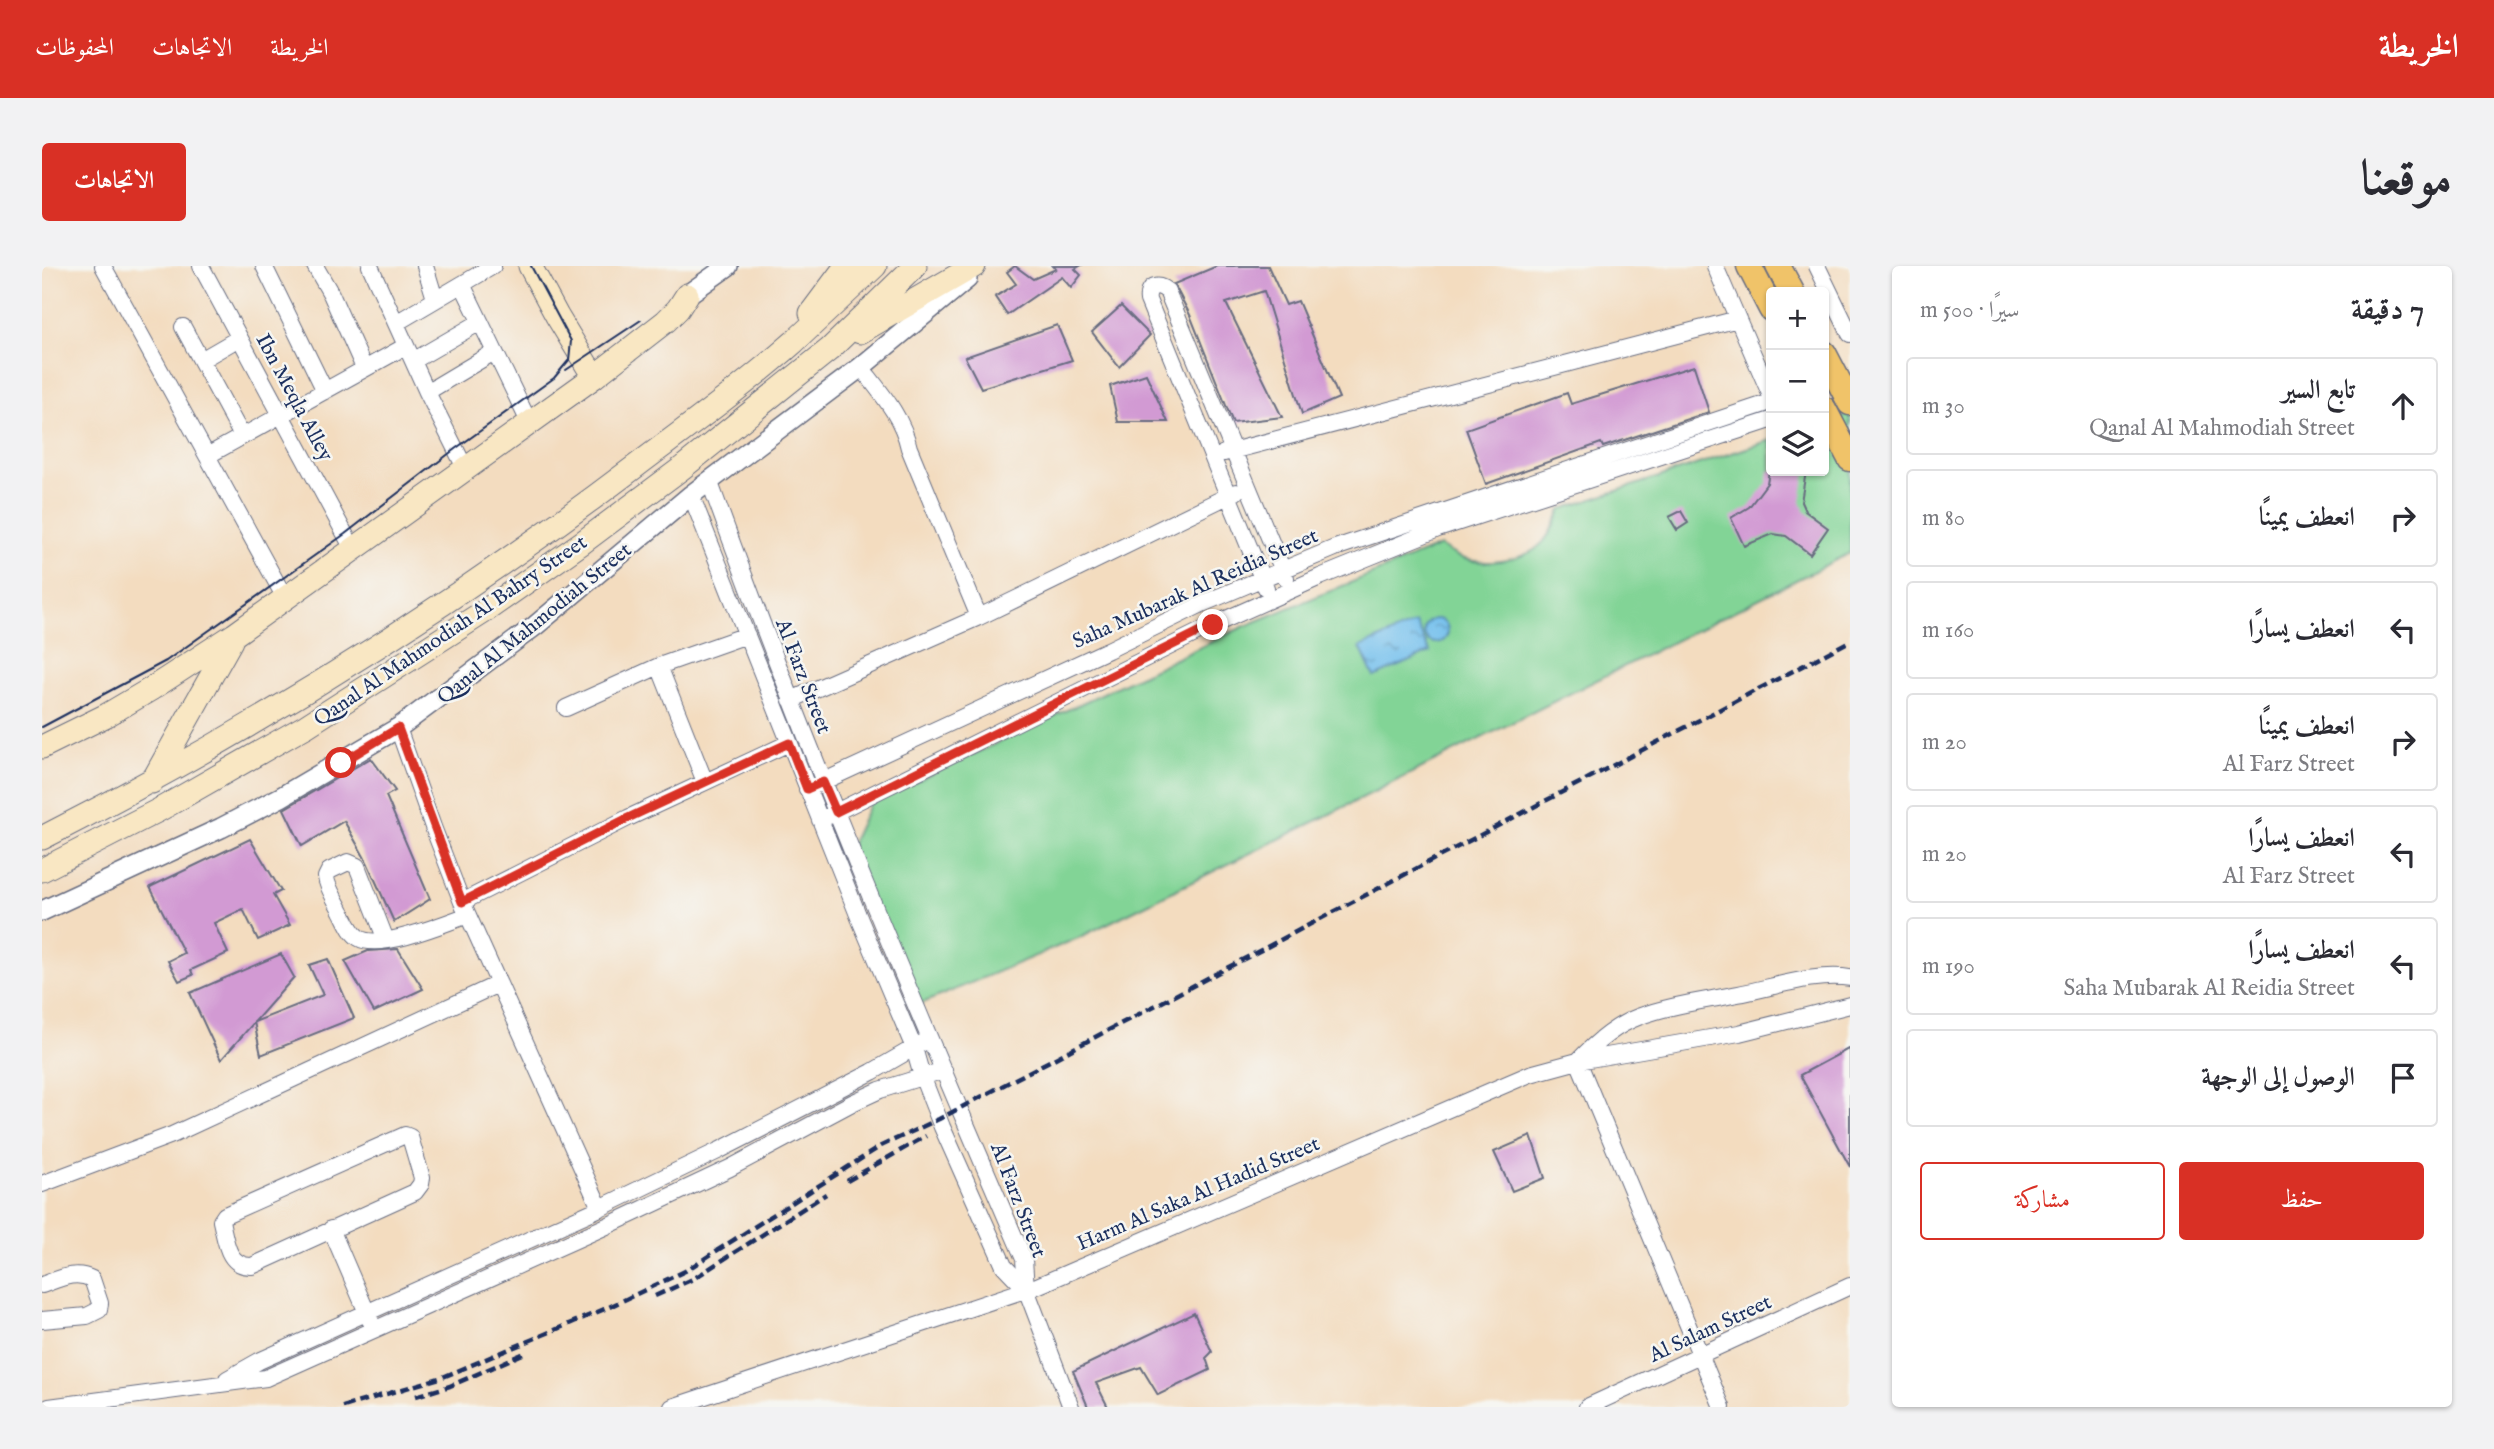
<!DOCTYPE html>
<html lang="ar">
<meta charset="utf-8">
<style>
body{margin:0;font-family:"IM FELL English",Amiri,serif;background:#f2f2f3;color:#2b2b33;direction:rtl}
.controls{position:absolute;right:21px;top:21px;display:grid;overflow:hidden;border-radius:7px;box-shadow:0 2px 5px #0004}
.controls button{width:63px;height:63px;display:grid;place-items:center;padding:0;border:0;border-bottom:2px solid #e1e1e2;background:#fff;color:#2b2b33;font:35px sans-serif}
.stop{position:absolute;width:21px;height:21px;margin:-16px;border:5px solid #d93025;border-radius:50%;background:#fff}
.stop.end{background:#d93025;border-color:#fff;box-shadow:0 2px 7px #0008}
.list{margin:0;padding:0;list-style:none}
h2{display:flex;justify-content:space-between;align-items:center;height:91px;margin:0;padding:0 28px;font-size:30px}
h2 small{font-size:23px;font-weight:400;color:#7c7c81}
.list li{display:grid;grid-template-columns:46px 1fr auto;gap:21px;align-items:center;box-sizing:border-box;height:98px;margin:0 14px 14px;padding:0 14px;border:2px solid #e1e1e2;border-radius:7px}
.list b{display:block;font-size:26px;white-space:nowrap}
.list p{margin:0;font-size:23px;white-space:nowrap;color:#7c7c81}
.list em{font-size:23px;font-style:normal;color:#7c7c81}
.actions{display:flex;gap:14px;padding:21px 28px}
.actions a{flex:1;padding:16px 0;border:2px solid #d93025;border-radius:7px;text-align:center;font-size:24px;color:#d93025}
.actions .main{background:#d93025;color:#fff}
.icon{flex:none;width:38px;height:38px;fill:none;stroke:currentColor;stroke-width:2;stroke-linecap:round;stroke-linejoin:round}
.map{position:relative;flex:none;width:1808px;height:1141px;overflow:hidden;direction:ltr;border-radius:7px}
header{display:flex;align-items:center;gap:42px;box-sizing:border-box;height:98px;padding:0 35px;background:#d93025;color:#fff}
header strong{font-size:33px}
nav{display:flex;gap:38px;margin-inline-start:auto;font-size:24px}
.intro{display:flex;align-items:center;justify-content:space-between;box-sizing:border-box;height:168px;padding:0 42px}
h1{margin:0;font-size:49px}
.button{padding:18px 32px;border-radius:7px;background:#d93025;color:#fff;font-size:24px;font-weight:700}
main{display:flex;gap:42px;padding:0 42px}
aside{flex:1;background:#fff;border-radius:7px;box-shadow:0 2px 5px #0004}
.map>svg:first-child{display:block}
.garden{fill:#82d496;stroke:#4e827a;stroke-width:2}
.water{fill:url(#water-ripples);stroke:#4778a6;stroke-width:2}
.building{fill:#d29ad3}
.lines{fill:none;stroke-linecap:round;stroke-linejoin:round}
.minor-casing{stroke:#676c80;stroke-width:18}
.tertiary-casing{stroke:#676c80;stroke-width:22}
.secondary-casing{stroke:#676c80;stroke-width:25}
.primary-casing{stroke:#676c80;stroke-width:27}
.minor{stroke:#fff;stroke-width:16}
.tertiary{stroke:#fff;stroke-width:19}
.secondary{stroke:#f9e7c3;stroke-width:23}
.primary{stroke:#f0c369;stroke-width:24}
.tram{stroke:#1b2f5e;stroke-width:2}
.rail{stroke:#1b2f5e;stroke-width:4.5;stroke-dasharray:10 5;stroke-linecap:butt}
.route{stroke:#d93025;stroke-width:9}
.labels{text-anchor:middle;stroke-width:5;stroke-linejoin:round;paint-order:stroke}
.street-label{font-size:21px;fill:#1b2f5e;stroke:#f6f6f2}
</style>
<header>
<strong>الخريطة</strong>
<nav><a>الخريطة</a><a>الاتجاهات</a><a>المحفوظات</a></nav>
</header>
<div class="intro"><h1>موقعنا</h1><a class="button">الاتجاهات</a></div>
<main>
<aside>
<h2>7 دقيقة<small>سيرًا · 500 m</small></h2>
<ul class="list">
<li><svg class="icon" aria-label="ahead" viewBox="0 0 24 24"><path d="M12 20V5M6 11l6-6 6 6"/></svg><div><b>تابع السير</b><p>Qanal Al Mahmodiah Street</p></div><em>30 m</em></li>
<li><svg class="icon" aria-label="right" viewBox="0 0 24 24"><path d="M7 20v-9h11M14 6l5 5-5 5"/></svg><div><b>انعطف يمينًا</b></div><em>80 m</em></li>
<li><svg class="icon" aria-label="left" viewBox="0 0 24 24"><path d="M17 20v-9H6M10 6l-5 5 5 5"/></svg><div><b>انعطف يسارًا</b></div><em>160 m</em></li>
<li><svg class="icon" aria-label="right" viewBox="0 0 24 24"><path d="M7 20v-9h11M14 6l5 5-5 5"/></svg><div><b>انعطف يمينًا</b><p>Al Farz Street</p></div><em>20 m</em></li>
<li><svg class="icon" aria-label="left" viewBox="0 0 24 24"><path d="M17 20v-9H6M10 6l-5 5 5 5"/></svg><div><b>انعطف يسارًا</b><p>Al Farz Street</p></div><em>20 m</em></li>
<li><svg class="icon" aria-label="left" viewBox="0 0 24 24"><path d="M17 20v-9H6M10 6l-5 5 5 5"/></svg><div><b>انعطف يسارًا</b><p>Saha Mubarak Al Reidia Street</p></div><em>190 m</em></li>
<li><svg class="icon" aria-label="arrive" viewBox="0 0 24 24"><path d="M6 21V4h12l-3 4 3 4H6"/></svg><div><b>الوصول إلى الوجهة</b></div></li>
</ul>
<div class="actions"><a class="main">حفظ</a><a>مشاركة</a></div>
</aside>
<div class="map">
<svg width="1808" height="1141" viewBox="0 0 1808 1141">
<defs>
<pattern id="water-ripples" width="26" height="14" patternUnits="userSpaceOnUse" patternTransform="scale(1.75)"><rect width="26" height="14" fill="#73c0ed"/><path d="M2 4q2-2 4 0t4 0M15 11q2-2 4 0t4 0" fill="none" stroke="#5e9cc3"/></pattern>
</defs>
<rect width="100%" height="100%" fill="#f6f6f2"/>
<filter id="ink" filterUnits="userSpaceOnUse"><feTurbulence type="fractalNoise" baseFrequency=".0143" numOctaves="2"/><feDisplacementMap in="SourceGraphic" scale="14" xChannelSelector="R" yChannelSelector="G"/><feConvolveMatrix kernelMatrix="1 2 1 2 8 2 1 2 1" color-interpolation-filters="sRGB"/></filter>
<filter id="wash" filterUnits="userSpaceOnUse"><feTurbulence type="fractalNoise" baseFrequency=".00686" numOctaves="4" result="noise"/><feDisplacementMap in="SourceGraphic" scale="28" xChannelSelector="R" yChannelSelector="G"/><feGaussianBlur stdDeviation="1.57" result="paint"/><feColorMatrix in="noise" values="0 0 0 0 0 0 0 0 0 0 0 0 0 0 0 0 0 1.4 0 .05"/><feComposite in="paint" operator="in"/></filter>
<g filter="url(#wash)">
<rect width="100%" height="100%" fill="#f3dcbf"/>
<!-- garden -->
<path class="garden" d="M1808,148V287L1286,549L1036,672L874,740L806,584L828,537L1203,360L1398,280C1404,284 1411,288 1417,291C1439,300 1472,296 1492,284C1506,275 1513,257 1520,243L1729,174V205H1782V157Z"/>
<!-- water -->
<path class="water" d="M1382 365a12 12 0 1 1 24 0a12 12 0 1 1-24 0Z
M1374,357L1388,386L1332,411L1318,381Z"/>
<g id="blocks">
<!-- building -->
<path class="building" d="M973,0L991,13L1014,3L1011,0H1038L1033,3L1039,9L1029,22L1020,11L965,49L953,31L974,18L965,6Z
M1175,0H1226L1244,39L1256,35L1297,132L1260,148L1222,25L1184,37L1240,151L1191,157L1148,49L1132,18Z
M1079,40L1108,69L1077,101L1050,66Z
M1015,59L1030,94L939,122L923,91Z
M1652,100L1667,146L1561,181L1559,177L1444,218L1424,163L1525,127L1529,138Z
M1104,108L1126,156H1076L1068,120Z
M1727,205H1764L1759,236L1763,245L1786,262L1768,288L1744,270L1731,268L1702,280L1689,252L1707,241L1725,217Z
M1639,245L1646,257L1635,264L1627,251Z
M329,492L353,525L344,530L388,633L352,656L325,596L302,555L260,580L242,543Z
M208,573L239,625L231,629L248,659L216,674L201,643L172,657L186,687L149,704L151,709L137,715L126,695L142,687L108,621Z
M356,683L381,723L332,746L303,695L326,685Z
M239,688L252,711L179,794L148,727Z
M286,693L312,752L219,789L212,756L281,729L267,699Z
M1808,782V901L1758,809Z
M1489,870L1503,912L1470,925L1452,886Z
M1152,1047L1170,1086L1164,1092L1168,1104L1116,1129L1099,1101L1054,1117L1066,1141H1046L1031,1105Z"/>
</g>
</g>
<g filter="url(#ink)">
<use href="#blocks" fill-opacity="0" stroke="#676c80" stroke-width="2"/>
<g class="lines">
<!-- minor casing -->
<g class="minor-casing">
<path id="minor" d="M61,0L243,332
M159,0L311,283
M222,0L283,125
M273,0L289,28L322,102
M328,0L385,126L423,202
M383,0L393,33
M1673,0L1729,130
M1775,0L1808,68
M420,18L487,156
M354,57L451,0
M141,61L200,170
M159,94L197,72
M371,95L438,56
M819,101C838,126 860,150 867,182L937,351
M385,126L452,86
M1182,187L1696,53
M165,190L364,80
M667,214C762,478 871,736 982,993L984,1023L1029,1141
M649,229L818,654L872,782L880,810L900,861L962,1000L984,1023
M1224,322L1106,34C1104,21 1115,16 1125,25L1244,312
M617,400L663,516
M749,434L937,351L1194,226
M524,442L617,400L705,369
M356,462L391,561L420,636L558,942
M765,523L1066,384L1162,337L1293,282L1729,136
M778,554L1171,359L1278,311L1396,263L1729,154
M420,636L586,552L747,477
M344,674L315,600L306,596L287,605L284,611C285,622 294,634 299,645C304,654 308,666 317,672C337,685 404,657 426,649
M1536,795L1680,1141
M1536,795C1553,777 1572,760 1596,751C1627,739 1663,735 1696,728C1729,722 1775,706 1808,712
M363,869L368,871L380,912L379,918L373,926L210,1000C185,1001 184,975 179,955L183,949Z
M0,918L130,869L456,718
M289,963L329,1056
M0,1019C17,1013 33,1004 50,1013L58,1037L57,1044L45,1050L0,1054
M185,1113L217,1095L558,942L678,884L830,806L880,777
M7,1141L224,1112L567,959L688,902L810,837L838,824L902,804
M630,1141L995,1020L1488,808L1536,795L1697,767L1808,739
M1545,1141L1808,1020"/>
</g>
<!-- tertiary casing -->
<g class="tertiary-casing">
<path id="tertiary" d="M645,29L686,0
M0,645L179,562L239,531L356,462L493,360L649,229L819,101L925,13"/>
</g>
<!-- secondary casing -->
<g class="secondary-casing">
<path id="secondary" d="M488,0L515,50L552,111
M769,47L804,0
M818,66L932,0
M0,481L65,449L109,423L192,369L552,111L624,55L636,43L645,29
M110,516L189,375
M0,572C209,466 407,342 594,200C647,160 702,120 752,76C779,51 806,25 833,0
M0,604L117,544L264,460L440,347L541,276L640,202L788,83L873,0"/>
</g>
<!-- primary casing -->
<g class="primary-casing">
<path id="primary" d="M1707,0L1729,43
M1736,0L1750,26
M1782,87L1808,137
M1782,143L1808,193"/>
</g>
<!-- minor -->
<use href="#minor" class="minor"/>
<!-- tertiary -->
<use href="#tertiary" class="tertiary"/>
<!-- secondary -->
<use href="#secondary" class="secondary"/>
<!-- primary -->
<use href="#primary" class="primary"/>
<!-- tram -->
<path class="tram" d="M524,104L599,54
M0,461L124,395L303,268L413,183L512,112L527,94L529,75L489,0"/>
<!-- rail -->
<path class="rail" d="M805,915L884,870
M613,1030L651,1013L784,928
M374,1130L408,1120L485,1086
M301,1141L401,1111L565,1042L643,1005L839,880L897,853L1808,375"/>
</g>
</g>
<g class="lines" filter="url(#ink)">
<!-- route -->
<path class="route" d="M299,497L356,462L420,636L586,552L747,477L765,523L781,516L794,546L1171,359"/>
</g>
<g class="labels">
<!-- street labels -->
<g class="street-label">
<text transform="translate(253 131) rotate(62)" y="7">Ibn Meqla Alley</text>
<text transform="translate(1153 322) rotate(-24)" y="7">Saha Mubarak Al Reidia Street</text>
<text transform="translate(492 357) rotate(-39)" y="7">Qanal Al Mahmodiah Street</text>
<text transform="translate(408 364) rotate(-34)" y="7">Qanal Al Mahmodiah Al Bahry Street</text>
<text transform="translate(762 410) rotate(69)" y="7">Al Farz Street</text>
<text transform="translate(1156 927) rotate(-23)" y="7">Harm Al Saka Al Hadid Street</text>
<text transform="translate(977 934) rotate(69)" y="7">Al Farz Street</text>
<text transform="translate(1668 1062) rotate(-25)" y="7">Al Salam Street</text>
</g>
</g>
</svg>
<div class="controls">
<button>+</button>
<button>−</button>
<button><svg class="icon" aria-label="layers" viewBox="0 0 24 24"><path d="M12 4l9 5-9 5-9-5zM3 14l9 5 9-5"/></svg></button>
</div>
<div class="stop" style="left:299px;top:497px"></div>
<div class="stop end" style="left:1171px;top:359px"></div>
</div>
</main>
